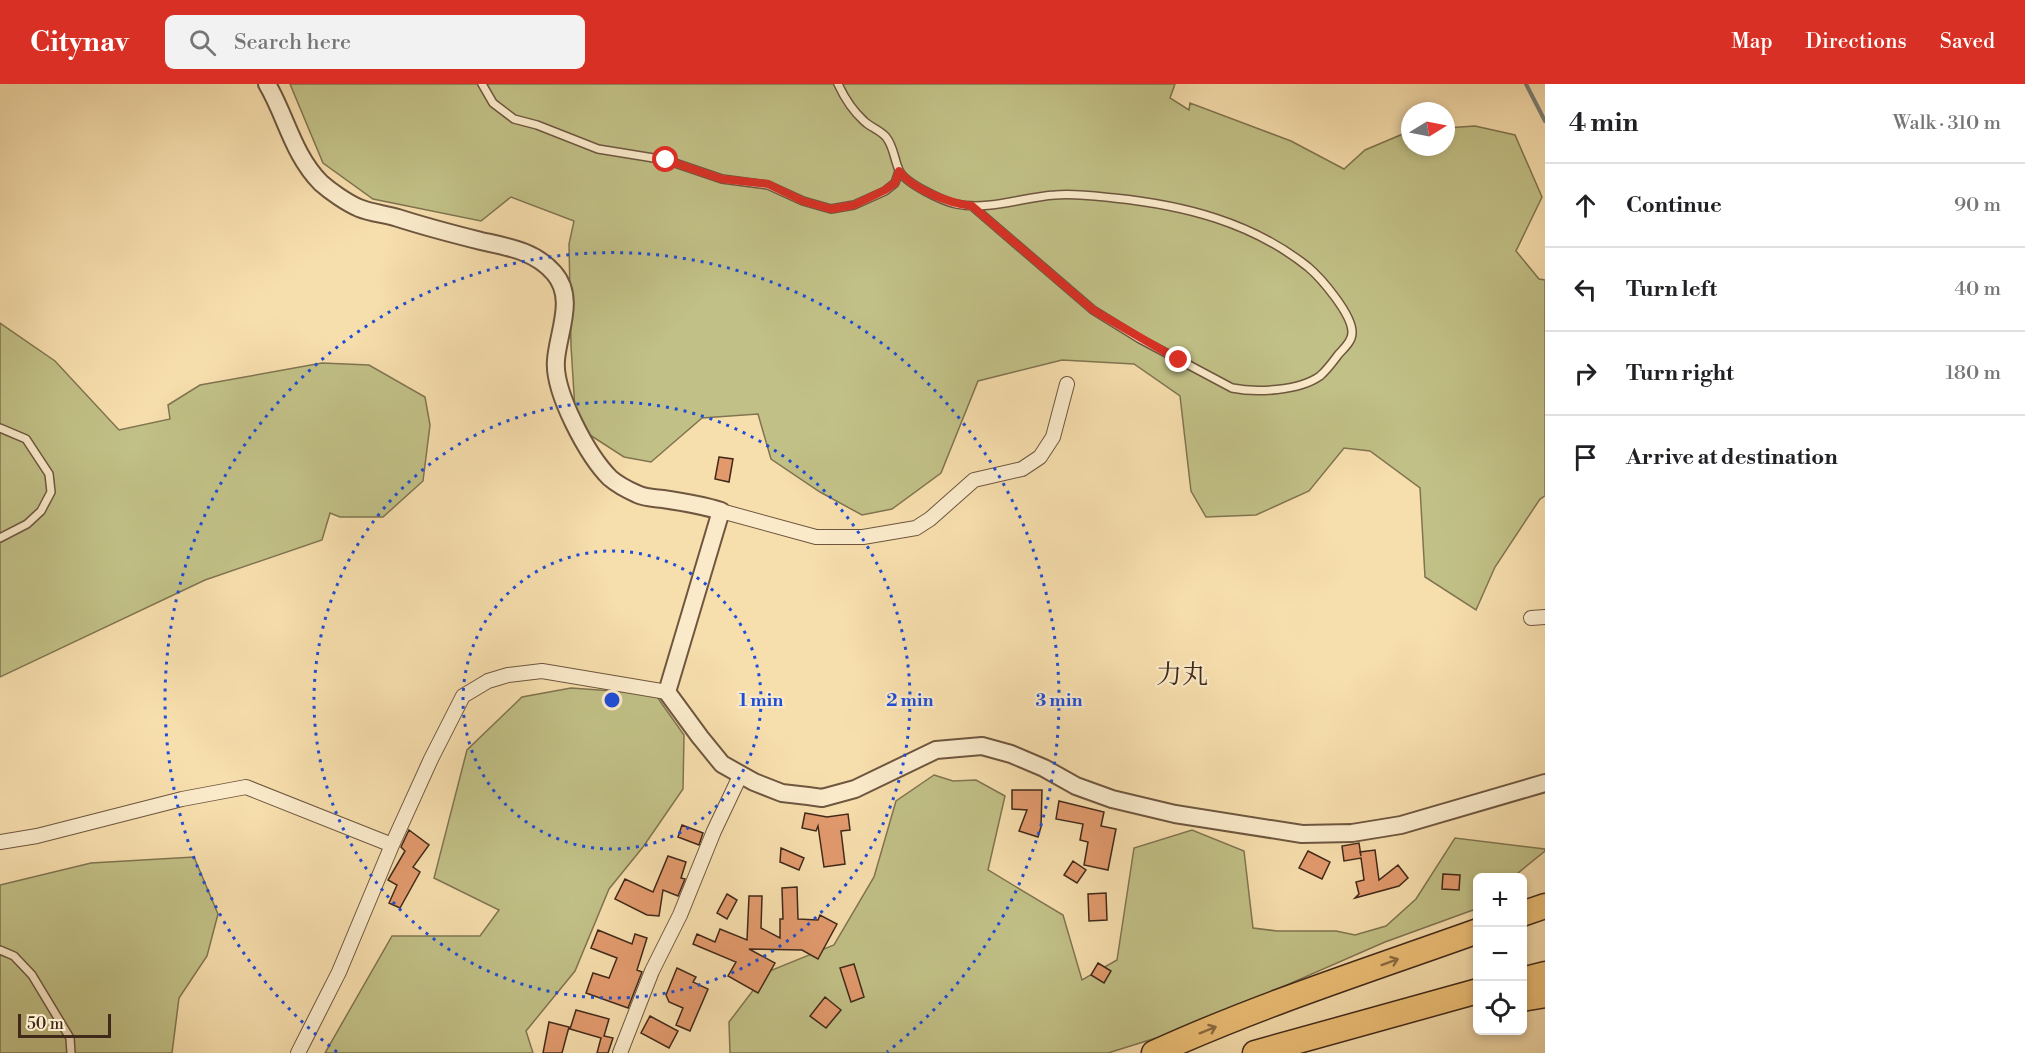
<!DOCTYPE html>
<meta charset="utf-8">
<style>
body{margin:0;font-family:"Libre Bodoni","Noto Serif JP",serif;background:#f2f2f2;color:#202124}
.controls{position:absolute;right:18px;bottom:18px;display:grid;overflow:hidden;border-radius:9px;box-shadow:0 3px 9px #0003}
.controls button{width:54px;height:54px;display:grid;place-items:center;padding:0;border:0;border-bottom:2px solid #e0e0e0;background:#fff;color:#202124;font:30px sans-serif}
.compass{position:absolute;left:1401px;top:18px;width:54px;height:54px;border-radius:50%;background:#fff;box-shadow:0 3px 9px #0003;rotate:80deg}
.scale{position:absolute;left:18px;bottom:15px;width:93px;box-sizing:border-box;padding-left:6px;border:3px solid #40291a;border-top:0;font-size:16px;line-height:21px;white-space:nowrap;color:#40291a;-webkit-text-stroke:4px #faeaca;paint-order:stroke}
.stop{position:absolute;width:18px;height:18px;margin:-14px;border:4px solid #d93025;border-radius:50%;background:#fff}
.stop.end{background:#d93025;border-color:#fff;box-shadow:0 2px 6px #0008}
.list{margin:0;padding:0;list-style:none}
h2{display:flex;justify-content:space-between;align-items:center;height:78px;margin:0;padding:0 24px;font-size:26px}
h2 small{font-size:20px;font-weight:400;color:#757577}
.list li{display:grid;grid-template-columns:39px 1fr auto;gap:18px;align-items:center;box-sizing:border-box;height:84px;padding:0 24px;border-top:2px solid #e0e0e0}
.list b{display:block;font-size:22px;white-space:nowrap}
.list em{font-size:20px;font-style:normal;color:#757577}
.icon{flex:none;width:33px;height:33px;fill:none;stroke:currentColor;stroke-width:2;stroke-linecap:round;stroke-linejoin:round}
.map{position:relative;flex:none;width:1545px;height:969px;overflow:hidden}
header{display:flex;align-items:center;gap:36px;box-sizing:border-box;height:84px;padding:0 30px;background:#d93025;color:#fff}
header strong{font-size:28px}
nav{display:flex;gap:33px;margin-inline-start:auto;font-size:21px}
.search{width:420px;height:54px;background:#f2f2f2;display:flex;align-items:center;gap:15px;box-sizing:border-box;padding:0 21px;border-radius:9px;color:#757577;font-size:22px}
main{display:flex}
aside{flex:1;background:#fff}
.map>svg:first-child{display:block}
.green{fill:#c1c086;stroke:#807450;stroke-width:1.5}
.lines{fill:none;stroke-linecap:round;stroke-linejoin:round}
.stream{stroke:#7b7f78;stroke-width:4}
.building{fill:#e29a6d;stroke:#40291a;stroke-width:1.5}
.service-casing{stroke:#6e563f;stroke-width:10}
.minor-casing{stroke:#6e563f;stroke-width:16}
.tertiary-casing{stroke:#6e563f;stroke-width:20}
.motorway-casing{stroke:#40291a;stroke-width:27}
.service{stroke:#faeaca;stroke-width:7}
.minor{stroke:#faeaca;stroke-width:14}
.tertiary{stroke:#faeaca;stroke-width:16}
.motorway{stroke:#ecbf76;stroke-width:24}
.oneway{stroke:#8d6c43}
.route{stroke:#d93025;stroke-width:8}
.ring{fill:none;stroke:#1d4ed8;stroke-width:3;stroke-dasharray:3 6}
.labels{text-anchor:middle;stroke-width:4.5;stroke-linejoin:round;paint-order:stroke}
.quarter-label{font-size:26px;fill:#40291a;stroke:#faeaca}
.centre{fill:#1d4ed8;stroke:#faeaca;stroke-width:3}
.ring-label{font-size:18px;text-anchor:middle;font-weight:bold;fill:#1d4ed8;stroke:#faeaca;stroke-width:4.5;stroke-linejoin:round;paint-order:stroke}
</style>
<header>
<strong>Citynav</strong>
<div class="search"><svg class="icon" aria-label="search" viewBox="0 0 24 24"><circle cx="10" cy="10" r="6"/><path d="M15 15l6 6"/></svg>Search here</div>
<nav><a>Map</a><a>Directions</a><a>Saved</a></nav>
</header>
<main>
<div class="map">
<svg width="1545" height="969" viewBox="0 0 1545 969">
<rect width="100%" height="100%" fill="#f7dead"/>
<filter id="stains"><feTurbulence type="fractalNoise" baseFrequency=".00333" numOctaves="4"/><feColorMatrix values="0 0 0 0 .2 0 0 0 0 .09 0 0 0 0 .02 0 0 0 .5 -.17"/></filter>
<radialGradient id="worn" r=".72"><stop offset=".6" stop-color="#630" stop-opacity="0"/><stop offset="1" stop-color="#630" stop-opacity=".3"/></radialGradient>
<!-- green -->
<path class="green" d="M290,0H1175L1170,14L1189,26L1190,19L1291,57L1344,85L1365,66L1410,47V63H1446V44L1475,42L1515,51L1542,113L1516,167L1539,195L1545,196V412L1540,415L1495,483L1476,526L1425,493L1420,404L1370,367L1344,364L1309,407L1256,431L1206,433L1191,407L1180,312L1134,280L1062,276L978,297L941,389L892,425L862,431L820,408L771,375L758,330L702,334L651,378L624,373L576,342L571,262L569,160L574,137L511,113L481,137L373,115L323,79Z
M0,239L55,277L119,346L170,335L168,321L200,301L322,279L369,281L425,313L430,341L423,397L383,433H340L330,429L322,456L205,496L0,593Z
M571,604L655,610L684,651L683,705L643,763L609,805L575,887L526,947L533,969H325L392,852H480L499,826L434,794L467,666L522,613Z
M934,691L953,697L976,696L1005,712L988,786L1063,831L1082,896L1117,876L1134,764L1192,746L1244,767L1253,844L1277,847H1336L1355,851L1386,842L1416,815L1455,754L1545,765V767L1513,793L1478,794L1477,823L1473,826L1385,858L1188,944L1108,969H730L729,938L767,888L834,861L874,793L896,717Z
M194,773L218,830L207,872L179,914L172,969H0V801L91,779Z"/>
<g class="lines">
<!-- stream -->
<path class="stream" d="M1526,0L1545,37"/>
</g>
<!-- building -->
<path class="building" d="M719,373L733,375L729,398L715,395Z
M1012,706H1042L1041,743L1038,753L1019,747L1027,726L1012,725Z
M1059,717L1104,728L1101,742L1116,745L1108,786L1084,781L1088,758L1080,756L1083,740L1056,735Z
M805,729L827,733L848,730L850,746L841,747L845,780L824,783L818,742L816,747L802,744Z
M682,741L703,749L699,761L678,753Z
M409,746L429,761L413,783L420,788L400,824L389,819L397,801L388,796L405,767L401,763Z
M1359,759L1361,772L1360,768L1375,766L1379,796L1398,781L1408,794L1399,802L1355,814L1359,810L1356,798L1364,796L1361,774L1344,777L1342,762Z
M781,764L804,774L799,786L780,778Z
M1308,767L1330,778L1322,795L1299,784Z
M668,772L686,778L681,794L685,795L678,812L663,806L659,832L647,831L615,815L625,795L653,808Z
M1073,777L1086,786L1077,799L1064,791Z
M1443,790L1460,791L1459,806L1442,805Z
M797,803L798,835L818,836L820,831L837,840L818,875L802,866L749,865L775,879L758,909L728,892L736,878L693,860L697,850L715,858L720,845L747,856L749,812H762L761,844L780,854V835H783L782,804Z
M1106,809L1107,836L1089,837L1088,810Z
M727,810L737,816L727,835L717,829Z
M598,846L632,860L635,850L647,854L637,886L642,888L628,924L586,909L593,889L609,894L617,874L591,864Z
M1098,879L1111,887L1104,899L1091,891Z
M854,880L864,913L851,918L840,884Z
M677,884L696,893L693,898L708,905L690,947L676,941L683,924L669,918L666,911Z
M825,913L841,926L826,944L810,932Z
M576,926L609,935L604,952L613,954L608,969H597L601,954L570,945Z
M650,932L678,947L669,964L641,949Z
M549,938L569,943L562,969H543Z"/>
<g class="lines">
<!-- service casing -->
<g class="service-casing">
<path id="service" d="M482,0L493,19L514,35L537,41L598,65L666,76L722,95L768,101L803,117L831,125L854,121L885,107L895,99L899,87
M838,0C844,13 853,27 864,37C870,43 880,46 886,53C894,63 894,75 899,86C904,99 943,117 956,120C988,127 1023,113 1055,111C1074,109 1095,112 1114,114C1183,121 1252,138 1308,183C1321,194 1353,231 1352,249C1352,258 1343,265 1338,271C1332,279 1327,286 1320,292C1299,307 1256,309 1232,304L1140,255L1093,226L972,122
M0,344L26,355L49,390L51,408L41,427L27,440L0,454
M0,866L14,872L32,891L70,954L71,969"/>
</g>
<!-- minor casing -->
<g class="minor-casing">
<path id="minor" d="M721,427L816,453H863L916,444L930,435L974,396L1022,385L1040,373L1053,353L1067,300
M1531,534L1545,533
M0,758L37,752L182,715L246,703L392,761
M298,969L339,888L392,761L431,675L463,612L488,597L508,591L542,587L667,608
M620,969L652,887L680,831L714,747L741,690"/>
</g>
<!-- tertiary casing -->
<g class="tertiary-casing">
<path id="tertiary" d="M267,0C286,32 293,71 321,99C330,107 347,119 359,124C371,129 385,130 398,134C426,143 453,150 481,157C508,163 535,167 554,189C576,214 558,248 556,276C553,308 588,372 610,394C617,400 628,406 637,410C645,414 655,414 663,415C683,418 702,421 721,427L667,608L700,653L722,680L754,698L782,709L808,712L822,714L855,705L936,666L982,662L1011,670L1044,684L1076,702L1112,715L1175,730L1302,750L1352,749L1401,741L1545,699"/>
</g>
<!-- motorway casing -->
<g class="motorway-casing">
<path id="motorway" d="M1522,830L1545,822
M1522,896L1545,890
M1522,915L1545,911
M1154,969C1259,921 1369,886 1478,847
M1255,969L1478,907"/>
</g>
<!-- service -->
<use href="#service" class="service"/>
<!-- minor -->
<use href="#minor" class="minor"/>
<!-- tertiary -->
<use href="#tertiary" class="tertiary"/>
<!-- motorway -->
<use href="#motorway" class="motorway"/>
</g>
<!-- one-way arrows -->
<defs><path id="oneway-shaft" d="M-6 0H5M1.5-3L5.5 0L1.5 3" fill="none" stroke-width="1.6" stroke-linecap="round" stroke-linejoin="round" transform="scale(1.5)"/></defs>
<g class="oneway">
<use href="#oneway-shaft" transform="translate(1390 878) rotate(-20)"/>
<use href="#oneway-shaft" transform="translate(1208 946) rotate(-22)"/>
</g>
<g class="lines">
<!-- route -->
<path class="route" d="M666,76L722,95L768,100L803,117L831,125L854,121L885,106L895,99L899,87C913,106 949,119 972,122L1093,226L1179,276"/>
</g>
<!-- distance rings -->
<g class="ring">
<circle cx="612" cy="616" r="149"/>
<circle cx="612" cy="616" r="298"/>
<path d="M337 968A447 447 0 1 1 887 968"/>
</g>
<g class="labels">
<!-- quarter labels -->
<g class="quarter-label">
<text x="1182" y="599">力丸</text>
</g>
</g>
<circle cx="612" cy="616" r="9" class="centre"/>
<g class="ring-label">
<text x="761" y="622">1 min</text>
<text x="910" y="622">2 min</text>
<text x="1059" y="622">3 min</text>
</g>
<rect width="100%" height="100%" filter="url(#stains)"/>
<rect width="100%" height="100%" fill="url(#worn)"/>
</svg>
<div class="controls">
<button>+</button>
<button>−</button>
<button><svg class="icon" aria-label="locate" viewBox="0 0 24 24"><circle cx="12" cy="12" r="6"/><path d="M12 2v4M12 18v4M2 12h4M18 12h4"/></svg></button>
</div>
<svg class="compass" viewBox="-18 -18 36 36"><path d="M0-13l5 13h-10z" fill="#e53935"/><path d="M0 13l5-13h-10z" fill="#757577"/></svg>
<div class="scale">50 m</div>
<div class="stop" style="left:666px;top:76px"></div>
<div class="stop end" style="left:1179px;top:276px"></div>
</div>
<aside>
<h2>4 min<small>Walk · 310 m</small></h2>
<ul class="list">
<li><svg class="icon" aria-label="ahead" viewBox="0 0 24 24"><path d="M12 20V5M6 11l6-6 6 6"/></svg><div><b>Continue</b></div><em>90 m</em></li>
<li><svg class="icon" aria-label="left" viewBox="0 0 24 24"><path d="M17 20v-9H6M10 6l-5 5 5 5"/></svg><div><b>Turn left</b></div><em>40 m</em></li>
<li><svg class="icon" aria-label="right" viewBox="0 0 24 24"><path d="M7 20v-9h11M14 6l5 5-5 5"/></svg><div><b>Turn right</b></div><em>180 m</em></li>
<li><svg class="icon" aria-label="arrive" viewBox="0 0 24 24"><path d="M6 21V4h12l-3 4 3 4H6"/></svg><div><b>Arrive at destination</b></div></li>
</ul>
</aside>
</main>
